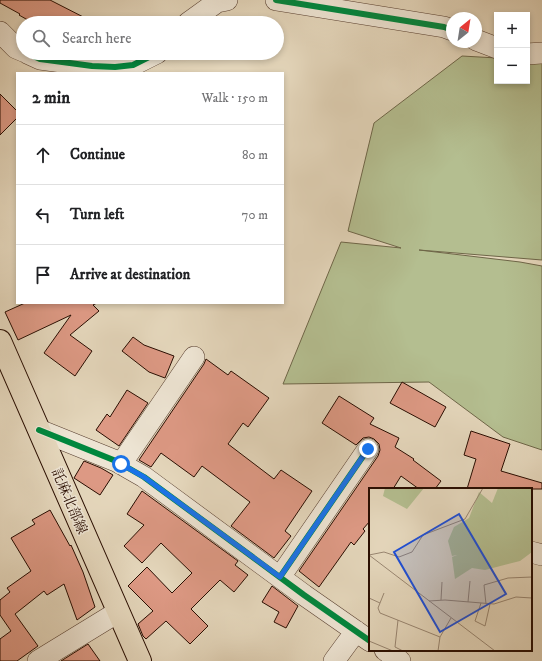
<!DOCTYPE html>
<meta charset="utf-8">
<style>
body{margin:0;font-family:"IM FELL DW Pica","Noto Serif JP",serif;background:#f6f6f6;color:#202124}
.controls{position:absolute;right:12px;top:12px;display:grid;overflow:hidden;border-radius:0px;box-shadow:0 2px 6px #0003}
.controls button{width:36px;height:36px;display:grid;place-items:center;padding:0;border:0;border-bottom:1px solid #e0e0e0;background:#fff;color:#202124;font:20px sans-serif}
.compass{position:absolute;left:446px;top:12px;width:36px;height:36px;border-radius:50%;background:#fff;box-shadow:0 2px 6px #0003;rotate:30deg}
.stop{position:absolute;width:12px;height:12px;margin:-9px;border:3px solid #1a73e8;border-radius:50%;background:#fff}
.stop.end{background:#1a73e8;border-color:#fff;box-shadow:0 1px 4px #0008}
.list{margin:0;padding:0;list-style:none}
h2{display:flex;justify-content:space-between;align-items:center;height:52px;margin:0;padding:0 16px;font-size:17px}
h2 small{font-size:13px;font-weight:400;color:#757577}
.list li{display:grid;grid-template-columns:26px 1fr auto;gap:12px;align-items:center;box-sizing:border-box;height:60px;padding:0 16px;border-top:1px solid #e0e0e0}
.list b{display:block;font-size:15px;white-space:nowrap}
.list em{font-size:13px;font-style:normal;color:#757577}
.icon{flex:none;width:22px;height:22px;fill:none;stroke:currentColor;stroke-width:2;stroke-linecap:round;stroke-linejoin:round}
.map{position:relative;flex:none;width:542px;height:661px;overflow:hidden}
.search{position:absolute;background:#fff;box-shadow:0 2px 6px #0003;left:16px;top:16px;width:268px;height:44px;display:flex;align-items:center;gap:10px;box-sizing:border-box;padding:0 14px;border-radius:22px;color:#757577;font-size:15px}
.panel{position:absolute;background:#fff;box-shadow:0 2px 6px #0003;left:16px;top:72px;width:268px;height:232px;border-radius:0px}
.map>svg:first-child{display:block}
.green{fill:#b4be90;stroke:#6e6648}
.building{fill:#dd9984;stroke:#290d01}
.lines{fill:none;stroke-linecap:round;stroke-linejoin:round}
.minor-casing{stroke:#583f30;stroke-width:22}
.major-casing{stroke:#290d01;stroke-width:24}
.minor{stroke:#ede4d3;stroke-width:21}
.major{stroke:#e4d6bb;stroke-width:22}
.cycleway-casing{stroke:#ede4d3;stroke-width:8}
.cycleway{stroke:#00873e;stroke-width:6}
.route{stroke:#1a73e8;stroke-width:5}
.labels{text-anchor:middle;stroke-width:3;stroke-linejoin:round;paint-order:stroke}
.street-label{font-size:14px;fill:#290d01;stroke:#ede4d3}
.inset-road{fill:none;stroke:#998671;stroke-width:1}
.view{fill:#1d4ed8;fill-opacity:0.15;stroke:#1d4ed8;stroke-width:2}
.inset-edge{fill:none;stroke:#290d01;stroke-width:2}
</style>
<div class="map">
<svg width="542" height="661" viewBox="0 0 542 661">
<rect width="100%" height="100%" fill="#e4d6bb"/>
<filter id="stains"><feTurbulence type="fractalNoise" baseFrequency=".005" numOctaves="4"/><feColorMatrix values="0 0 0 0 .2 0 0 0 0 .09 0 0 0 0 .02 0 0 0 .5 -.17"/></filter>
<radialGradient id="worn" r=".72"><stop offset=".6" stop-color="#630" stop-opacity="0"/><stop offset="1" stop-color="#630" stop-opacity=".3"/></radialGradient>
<!-- green -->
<path class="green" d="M462,56L497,58V81H527V59L542,60V260L419,250L520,262L542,266V450L503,437L429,382L283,384L341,242L401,248L348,231L374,123Z"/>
<!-- building -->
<path class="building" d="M0,0H50L95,23H33L19,15L20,14L0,3Z
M0,94L17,111V118L0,135Z
M25,303H97L93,305L99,311L70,335L92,351L75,376L44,353L71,315L18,340L5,312Z
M133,337L144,345L174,356L165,378L149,372L122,351Z
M206,359L228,375L231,371L269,398L248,427L243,423L228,444L274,479L281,470L312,491L285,531L291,536L274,558L231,526L250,502L202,466L194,477L161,453L151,467L139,460L204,364Z
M402,382L446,407L435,427L390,403Z
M127,390L148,403L119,446L96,430L107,414L110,417Z
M339,396L374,418L370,424L399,438L395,447L414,459L413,460L441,481L435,489H419L401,476L393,489H370V521L363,529L365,531L354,545L351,542L319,587L299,571L352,494L378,456L380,450L379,444L374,439L369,437L363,438L356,445L322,423Z
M471,431L510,444L501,471L542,483V489H467L476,459L464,455Z
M84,461L101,468L113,475L100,495L74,478Z
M142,491L238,561L235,565L248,575L234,592L220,580L191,609L208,626L190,644L166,621L146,639L143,636L138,624L153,611L128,586L147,567L172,593L192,573L161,543L142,563L124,546L144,525L127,514Z
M50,510L70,546L71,545L83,572L95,607L77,620L64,584L47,595L44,591L15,614L38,646L17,661H0V639L11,631L0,615V600L10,592L7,588L31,571L11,538L35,524L32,520Z
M272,586L298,606L286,628L274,622L279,612L262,602Z
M88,644L100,661H61Z"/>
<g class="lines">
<!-- minor casing -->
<g class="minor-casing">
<path id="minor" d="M276,0L444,27L452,30
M188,23L217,2L227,0
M0,32L16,48L23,51
M476,40L497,48
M27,53L40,59L92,66L115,67L133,65L157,53
M527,54L542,53
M39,430L116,461L144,477L304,595L370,641
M121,464L194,357
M531,552L542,555
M280,577L368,449
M385,650L400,661
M38,661L118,612
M334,661L356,631"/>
</g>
<!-- major casing -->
<g class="major-casing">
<path id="major" d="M0,341L140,661"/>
</g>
<!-- minor -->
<use href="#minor" class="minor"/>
<!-- major -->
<use href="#major" class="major"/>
<!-- cycleway casing -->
<g class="cycleway-casing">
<path id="cycleway" d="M276,0L444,27L452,30
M27,53L40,59L92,66L115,67L133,65L157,53
M39,430L116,461L144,477L304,595L370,641
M280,577L368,449"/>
</g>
<!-- cycleway -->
<use href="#cycleway" class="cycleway"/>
</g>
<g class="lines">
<!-- route -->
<path class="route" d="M121,464L144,477L280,577L368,449"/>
</g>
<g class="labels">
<!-- street labels -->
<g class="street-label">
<text transform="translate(70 501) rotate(67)" y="5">託麻北部線</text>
</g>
</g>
<!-- overview -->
<g transform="translate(369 488)">
<rect width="163" height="163" fill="#e4d6bb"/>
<path d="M16,0H55L38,21L14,8ZM129,0H163V64L151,73L116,82L103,80L86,91L83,69L88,67L83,68L79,53L85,39L100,30L110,4L123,15Z" fill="#b4be90"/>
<path class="inset-road" d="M0,67L15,64L30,69L43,64L54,47L96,31L114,0M0,67L126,163M15,105L9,120L11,125L71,149M0,110L11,115M72,112L73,94M60,113L76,112L125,116L147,109L163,110M99,114L101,93M112,115L106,133L116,138L121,116M117,116L115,97L139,90L163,89M29,132L26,159L34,163M0,153L24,163M69,163L71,149L82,130"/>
<path class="view" d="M90,26L137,106L71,144L25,64Z"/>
<rect width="163" height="163" class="inset-edge"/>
</g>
<rect width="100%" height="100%" filter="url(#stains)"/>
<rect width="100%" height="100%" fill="url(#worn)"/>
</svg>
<div class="controls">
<button>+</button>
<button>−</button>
</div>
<svg class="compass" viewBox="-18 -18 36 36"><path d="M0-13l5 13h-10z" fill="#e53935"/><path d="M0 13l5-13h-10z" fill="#757577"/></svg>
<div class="stop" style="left:121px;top:464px"></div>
<div class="stop end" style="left:368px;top:449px"></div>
<div class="search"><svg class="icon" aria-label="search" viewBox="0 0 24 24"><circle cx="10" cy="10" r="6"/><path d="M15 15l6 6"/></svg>Search here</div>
<section class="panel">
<h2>2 min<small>Walk · 150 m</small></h2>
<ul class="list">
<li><svg class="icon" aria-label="ahead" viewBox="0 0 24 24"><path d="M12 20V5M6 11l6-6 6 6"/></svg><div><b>Continue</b></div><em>80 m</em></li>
<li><svg class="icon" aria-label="left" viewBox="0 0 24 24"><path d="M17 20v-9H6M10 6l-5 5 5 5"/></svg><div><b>Turn left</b></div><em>70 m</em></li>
<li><svg class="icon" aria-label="arrive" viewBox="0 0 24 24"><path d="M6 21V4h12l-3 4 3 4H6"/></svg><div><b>Arrive at destination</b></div></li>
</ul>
</section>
</div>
